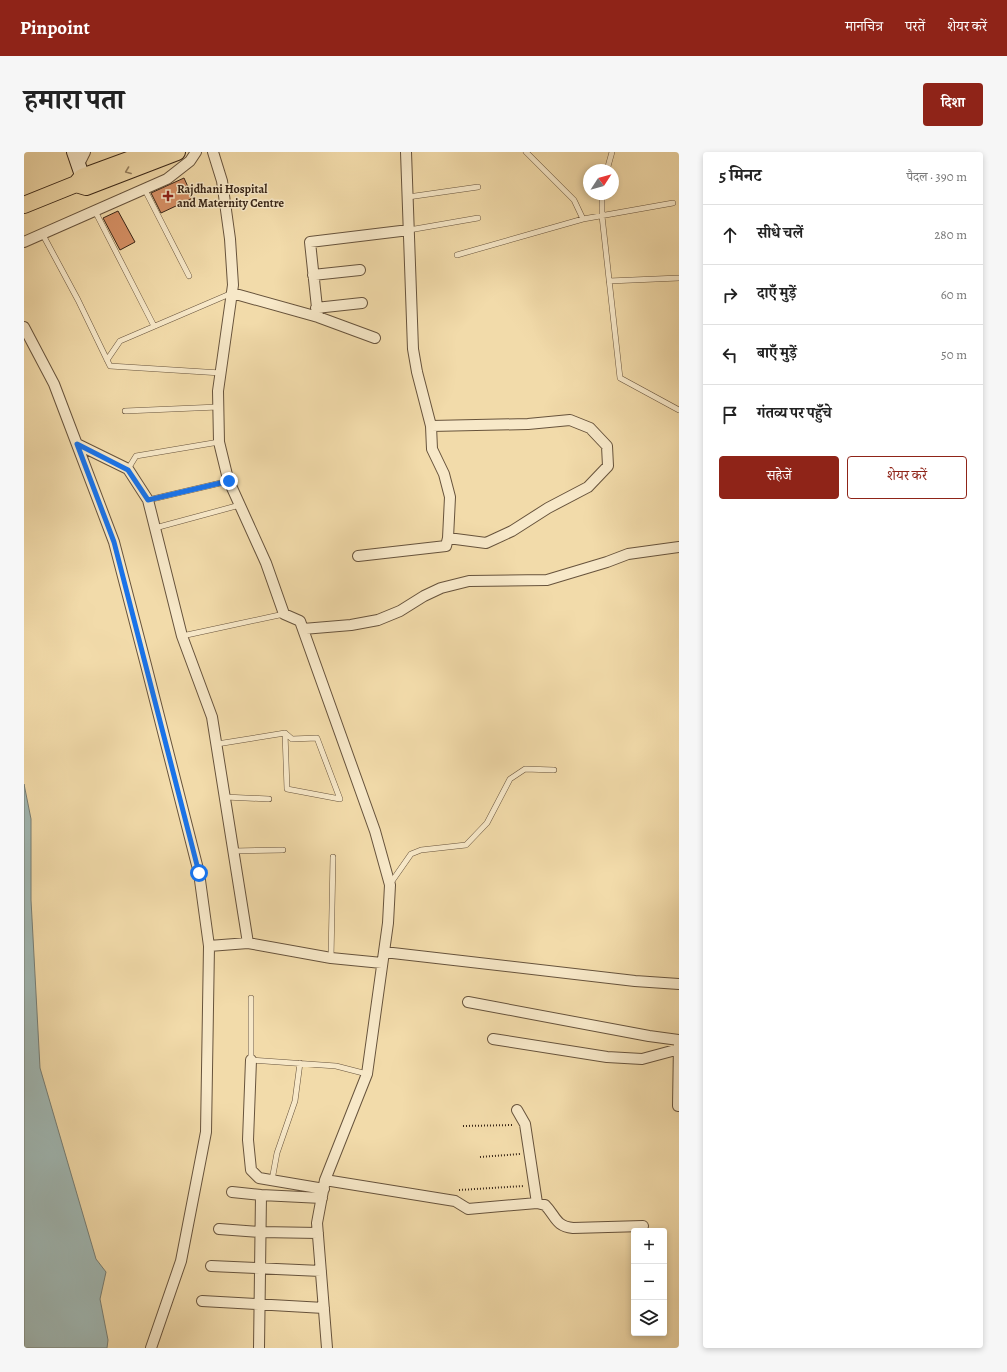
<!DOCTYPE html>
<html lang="hi">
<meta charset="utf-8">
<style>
body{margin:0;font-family:Alegreya,"Noto Serif Devanagari",serif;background:#f6f6f6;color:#222}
.controls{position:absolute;right:12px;bottom:12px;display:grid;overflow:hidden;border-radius:4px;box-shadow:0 2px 6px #0003}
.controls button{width:36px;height:36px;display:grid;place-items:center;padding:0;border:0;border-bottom:1px solid #e0e0e0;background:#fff;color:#222;font:20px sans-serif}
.compass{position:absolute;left:559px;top:12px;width:36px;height:36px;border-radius:50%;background:#fff;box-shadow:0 2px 6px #0003;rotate:54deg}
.stop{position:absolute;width:12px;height:12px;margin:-9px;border:3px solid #1a73e8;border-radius:50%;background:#fff}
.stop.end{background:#1a73e8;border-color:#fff;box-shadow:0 1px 4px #0008}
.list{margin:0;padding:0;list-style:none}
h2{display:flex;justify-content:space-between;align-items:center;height:52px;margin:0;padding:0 16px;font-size:17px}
h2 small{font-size:13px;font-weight:400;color:#767676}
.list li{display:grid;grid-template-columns:26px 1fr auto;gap:12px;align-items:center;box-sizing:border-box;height:60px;padding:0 16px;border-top:1px solid #e0e0e0}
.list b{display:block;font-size:15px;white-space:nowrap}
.list em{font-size:13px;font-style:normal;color:#767676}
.actions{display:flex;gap:8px;padding:12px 16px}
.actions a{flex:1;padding:9px 0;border:1px solid #8f2418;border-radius:4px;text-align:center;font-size:14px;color:#8f2418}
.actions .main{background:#8f2418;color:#fff}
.icon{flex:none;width:22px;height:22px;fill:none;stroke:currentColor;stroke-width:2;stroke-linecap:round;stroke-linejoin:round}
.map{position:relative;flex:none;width:655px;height:1196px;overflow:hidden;border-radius:4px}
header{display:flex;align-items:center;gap:24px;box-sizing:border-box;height:56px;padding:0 20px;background:#8f2418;color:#fff}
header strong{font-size:19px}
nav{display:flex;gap:22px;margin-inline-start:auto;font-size:14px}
.intro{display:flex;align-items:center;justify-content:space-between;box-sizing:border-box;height:96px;padding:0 24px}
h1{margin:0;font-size:28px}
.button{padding:10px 18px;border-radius:4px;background:#8f2418;color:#fff;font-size:14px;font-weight:700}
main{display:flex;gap:24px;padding:0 24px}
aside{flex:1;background:#fff;border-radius:4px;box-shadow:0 2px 6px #0003}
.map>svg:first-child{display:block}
.water{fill:#a0b8b4;stroke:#777e75}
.building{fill:#d48f64;stroke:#392617}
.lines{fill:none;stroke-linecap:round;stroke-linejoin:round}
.lane-casing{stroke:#67533c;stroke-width:6}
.street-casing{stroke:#67533c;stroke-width:12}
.secondary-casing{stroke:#392617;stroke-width:16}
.primary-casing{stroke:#392617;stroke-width:18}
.path{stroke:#392617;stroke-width:2;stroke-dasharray:1 2;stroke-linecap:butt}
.lane{stroke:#f7e8c8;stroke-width:5}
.street{stroke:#f7e8c8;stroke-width:10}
.secondary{stroke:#f7e8c8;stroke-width:14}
.primary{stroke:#f2dbaa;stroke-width:16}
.oneway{stroke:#968060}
.route{stroke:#1a73e8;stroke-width:5}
.poi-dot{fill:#8f2418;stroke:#f7e8c8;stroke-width:1.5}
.labels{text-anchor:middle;stroke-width:3;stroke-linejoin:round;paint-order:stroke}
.poi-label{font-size:12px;font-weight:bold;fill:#392617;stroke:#f7e8c8;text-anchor:start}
</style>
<header>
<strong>Pinpoint</strong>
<nav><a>मानचित्र</a><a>परतें</a><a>शेयर करें</a></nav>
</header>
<div class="intro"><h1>हमारा पता</h1><a class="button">दिशा</a></div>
<main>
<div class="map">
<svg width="655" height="1196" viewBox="0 0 655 1196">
<rect width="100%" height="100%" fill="#f2dbaa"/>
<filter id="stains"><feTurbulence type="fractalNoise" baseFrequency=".005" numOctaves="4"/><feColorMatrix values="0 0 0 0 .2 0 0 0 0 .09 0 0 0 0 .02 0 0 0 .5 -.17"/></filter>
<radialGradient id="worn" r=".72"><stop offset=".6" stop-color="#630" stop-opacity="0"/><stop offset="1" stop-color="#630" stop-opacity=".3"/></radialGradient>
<!-- water -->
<path class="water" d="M0,632L7,667V748L16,916L72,1107L82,1120L76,1147L84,1188L83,1196H0Z"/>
<!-- building -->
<path class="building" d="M160,26L169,46L137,61L127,41Z
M94,59L111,90L96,98L79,66Z"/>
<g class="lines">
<!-- lane casing -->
<g class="lane-casing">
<path id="lane" d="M502,0L550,48L559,67
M583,18L588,0
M121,38L165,124
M578,42V64L596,226L655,258
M384,45L454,35
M71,59L130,174
M385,78L454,66
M19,83L54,148L86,214L197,221
M433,103L559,67L649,51
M585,129L655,126
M83,208L96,189L208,141
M101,259L194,255
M104,317L112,304L195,290
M124,348L205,329
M131,376L216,353
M158,484L260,462
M261,581L263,637L316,647
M193,592L261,581L268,587L293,586L316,647
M201,645L245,647
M210,699L259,698
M366,732L387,702L397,698L442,693L463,671L486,627L501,617L530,618
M307,806L309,705
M227,846V908L312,914L343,922
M248,1028L253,1001L271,949L276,911"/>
</g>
<!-- street casing -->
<g class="street-casing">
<path id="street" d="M189,0L198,29L206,87L209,133L194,239L195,290L204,327L242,411L260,462L276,469L351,679L366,733L364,771L343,922L301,1028L293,1071L303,1196
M54,14L61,0
M0,90L143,27L166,9L172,0
M289,123L336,118
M208,141L294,165L351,186
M292,156L338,151
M294,165L286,90L385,78
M0,175L30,232L90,390L122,513L175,721L185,794L224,791
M407,274L504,272L546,268L566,276L583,294L584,314L564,335L524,356L488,379L462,391L424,386
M53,292L104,317L124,348L158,484L188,565L224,791L307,806L358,811
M334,404L422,394L424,386L426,345L420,322L408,297L407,274L393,220L389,197L382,0
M279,477L327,473L354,468L376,459L400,444L417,436L445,429L523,428L583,410L604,402L655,395
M360,800L611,829L655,832
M444,850L625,884L655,888
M469,887L583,905L618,907L655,897
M227,908L224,988L227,1018L235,1026L300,1037
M654,954L655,892
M301,1028L431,1049L444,1057L513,1051L501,972L493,958
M208,1040L237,1043L298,1046
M513,1051L521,1053C532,1064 531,1074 549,1076L619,1074
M195,1077L236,1080L294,1081
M187,1114L297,1119
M178,1149L300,1156
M127,1196L157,1109L182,980L185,794
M235,1196L237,1043"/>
</g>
<!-- secondary casing -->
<g class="secondary-casing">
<path id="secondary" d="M50,0L62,35"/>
</g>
<!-- primary casing -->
<g class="primary-casing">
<path id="primary" d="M126,0L58,25L52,32L62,35L153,0
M0,53L52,32"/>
</g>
<!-- path -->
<path class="path" d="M439,974L490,973
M456,1005L496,1002
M435,1038L500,1034"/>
<!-- lane -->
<use href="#lane" class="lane"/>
<!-- street -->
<use href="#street" class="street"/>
<!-- secondary -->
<use href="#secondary" class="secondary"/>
<!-- primary -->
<use href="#primary" class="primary"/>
</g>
<!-- one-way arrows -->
<defs><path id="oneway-chevron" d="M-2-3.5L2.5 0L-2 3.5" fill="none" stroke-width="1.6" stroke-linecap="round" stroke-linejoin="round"/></defs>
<use class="oneway" href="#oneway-chevron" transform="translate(104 19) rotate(159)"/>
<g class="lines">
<!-- route -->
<path class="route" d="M175,721L90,390L53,292L104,318L124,348L205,329"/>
</g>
<!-- markers -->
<path class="poi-dot" d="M142 38h4v4h4v4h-4v4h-4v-4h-4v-4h4z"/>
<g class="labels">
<!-- poi labels -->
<g class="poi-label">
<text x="153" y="41">Rajdhani Hospital<tspan x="153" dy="14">and Maternity Centre</tspan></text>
</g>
</g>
<rect width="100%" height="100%" filter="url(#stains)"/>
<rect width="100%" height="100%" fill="url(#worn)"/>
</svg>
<div class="controls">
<button>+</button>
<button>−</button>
<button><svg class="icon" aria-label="layers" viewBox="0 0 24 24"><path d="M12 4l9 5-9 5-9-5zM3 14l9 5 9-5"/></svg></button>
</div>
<svg class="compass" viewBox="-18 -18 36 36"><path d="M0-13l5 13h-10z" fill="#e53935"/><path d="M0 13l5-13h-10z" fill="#767676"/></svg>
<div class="stop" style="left:175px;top:721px"></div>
<div class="stop end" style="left:205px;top:329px"></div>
</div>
<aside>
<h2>5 मिनट<small>पैदल · 390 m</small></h2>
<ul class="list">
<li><svg class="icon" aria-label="ahead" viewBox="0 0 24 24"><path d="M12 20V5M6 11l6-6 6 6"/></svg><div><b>सीधे चलें</b></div><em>280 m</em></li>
<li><svg class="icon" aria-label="right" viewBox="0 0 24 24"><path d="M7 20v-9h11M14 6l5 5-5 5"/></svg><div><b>दाएँ मुड़ें</b></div><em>60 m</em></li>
<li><svg class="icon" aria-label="left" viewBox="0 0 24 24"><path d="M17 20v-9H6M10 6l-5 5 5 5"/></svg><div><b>बाएँ मुड़ें</b></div><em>50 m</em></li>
<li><svg class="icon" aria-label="arrive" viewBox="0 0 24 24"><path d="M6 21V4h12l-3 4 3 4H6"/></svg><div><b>गंतव्य पर पहुँचे</b></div></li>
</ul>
<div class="actions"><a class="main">सहेजें</a><a>शेयर करें</a></div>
</aside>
</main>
